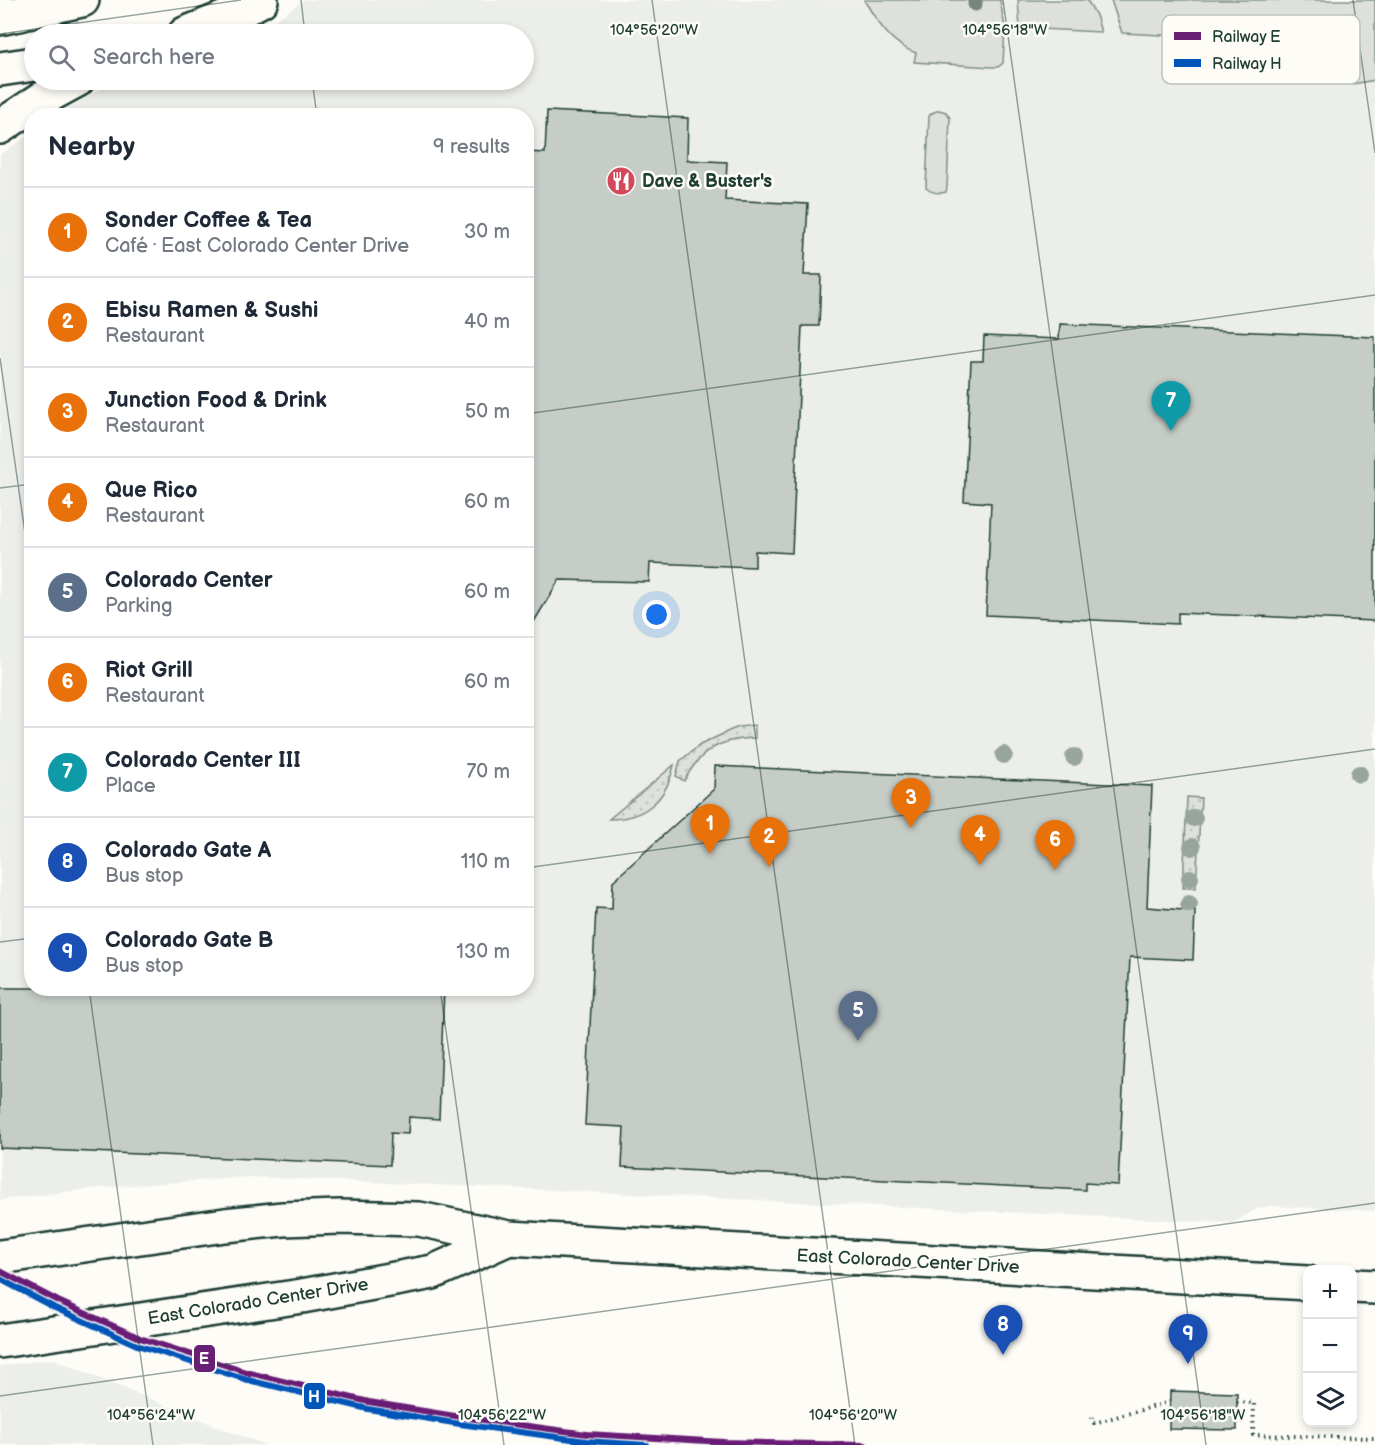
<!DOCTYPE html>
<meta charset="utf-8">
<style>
body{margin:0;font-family:"Balsamiq Sans",sans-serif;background:#f2f2f3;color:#1f2937}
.controls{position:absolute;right:18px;bottom:18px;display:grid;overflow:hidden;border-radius:12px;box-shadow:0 3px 9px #0003}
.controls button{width:54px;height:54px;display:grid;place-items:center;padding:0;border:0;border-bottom:2px solid #e0e1e3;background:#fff;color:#1f2937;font:30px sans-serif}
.you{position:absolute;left:657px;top:615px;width:21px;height:21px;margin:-15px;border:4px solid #fff;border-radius:50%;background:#1a73e8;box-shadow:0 0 0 9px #1a73e833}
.badge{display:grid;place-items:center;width:39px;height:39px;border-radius:50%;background:#ea580c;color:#fff;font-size:20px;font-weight:700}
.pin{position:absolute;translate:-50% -50px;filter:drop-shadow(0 2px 3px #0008)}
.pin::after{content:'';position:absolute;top:32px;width:21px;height:18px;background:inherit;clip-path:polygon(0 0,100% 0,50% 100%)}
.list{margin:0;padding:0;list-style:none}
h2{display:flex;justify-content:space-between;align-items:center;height:78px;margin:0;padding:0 24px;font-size:26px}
h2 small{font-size:20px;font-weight:400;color:#747a83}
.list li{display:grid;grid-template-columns:39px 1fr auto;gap:18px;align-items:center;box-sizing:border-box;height:90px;padding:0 24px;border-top:2px solid #e0e1e3}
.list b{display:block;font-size:22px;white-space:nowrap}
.list p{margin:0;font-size:20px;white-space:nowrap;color:#747a83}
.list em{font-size:20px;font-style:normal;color:#747a83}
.icon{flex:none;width:33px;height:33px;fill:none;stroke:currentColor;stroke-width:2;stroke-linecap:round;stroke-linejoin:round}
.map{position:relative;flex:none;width:1375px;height:1445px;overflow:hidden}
.search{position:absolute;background:#fff;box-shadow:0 3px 9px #0003;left:24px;top:24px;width:510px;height:66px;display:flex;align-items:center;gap:15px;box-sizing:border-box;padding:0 21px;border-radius:33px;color:#747a83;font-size:22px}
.panel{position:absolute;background:#fff;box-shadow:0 3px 9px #0003;left:24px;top:108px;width:510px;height:888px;border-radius:24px}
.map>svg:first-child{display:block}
.built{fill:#eceee9}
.grass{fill:#dde0db;stroke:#7e8e88;stroke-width:1.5}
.park{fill:url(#park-dots);stroke:#7e8e88;stroke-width:1.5}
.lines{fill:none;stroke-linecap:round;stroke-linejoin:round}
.stream{stroke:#75877f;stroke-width:15}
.building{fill:#c6cdc7;stroke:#1f3d34;stroke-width:1.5}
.minor-casing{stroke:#1f3d34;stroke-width:38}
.primary-casing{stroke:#1f3d34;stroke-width:38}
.path{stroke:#1f3d34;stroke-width:4;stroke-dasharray:1.5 4.5;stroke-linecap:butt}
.minor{stroke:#fdfcf7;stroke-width:33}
.primary{stroke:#fdfcf7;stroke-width:33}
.rail-1-casing{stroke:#fdfcf7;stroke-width:10}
.rail-2-casing{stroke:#fdfcf7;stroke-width:10}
.rail-1{stroke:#691f74;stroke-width:6}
.rail-2{stroke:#0055b8;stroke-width:6}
.tree{fill:#98a59e}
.ticks{fill:none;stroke:#1f3d34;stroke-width:1.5;stroke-opacity:0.45}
.labels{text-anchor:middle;stroke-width:5;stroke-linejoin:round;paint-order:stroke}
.poi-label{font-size:18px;font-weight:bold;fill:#1f3d34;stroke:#fdfcf7;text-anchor:start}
.street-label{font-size:18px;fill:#1f3d34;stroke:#fdfcf7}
.key{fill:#fdfcf7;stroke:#bac3bc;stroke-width:1.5}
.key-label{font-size:16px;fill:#1f3d34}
.ticks-label{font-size:15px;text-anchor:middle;fill:#1f3d34;stroke:#fdfcf7;stroke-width:5;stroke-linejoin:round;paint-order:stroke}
.line-badge{stroke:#fdfcf7;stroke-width:2}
.badge-label{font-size:16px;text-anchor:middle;font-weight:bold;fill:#fff}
</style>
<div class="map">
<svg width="1375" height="1445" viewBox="0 0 1375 1445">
<defs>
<pattern id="park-dots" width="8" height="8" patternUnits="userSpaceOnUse" patternTransform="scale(1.5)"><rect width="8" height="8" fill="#dde0db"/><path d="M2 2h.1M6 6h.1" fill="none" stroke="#bdc1bd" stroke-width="1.8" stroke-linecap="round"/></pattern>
</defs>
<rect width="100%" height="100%" fill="#fdfcf7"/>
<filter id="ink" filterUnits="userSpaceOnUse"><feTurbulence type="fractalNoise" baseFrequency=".0167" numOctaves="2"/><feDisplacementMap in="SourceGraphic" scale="12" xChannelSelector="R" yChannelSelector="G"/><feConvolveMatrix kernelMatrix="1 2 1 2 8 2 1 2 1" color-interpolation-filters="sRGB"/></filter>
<g filter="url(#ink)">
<!-- built -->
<path class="built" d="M304,0H1375V1211L1270,1206L1258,1208L1233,1223L529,1189L249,1177L108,1187L0,1200V155L31,133L32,988H526V116L57,115L99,90L122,80H524V34H247L268,25Z
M53,1359L228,1431L266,1445H0V1366Z"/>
<!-- grass -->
<path class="grass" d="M864,0H972L973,4L977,3L979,0H1000L1005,27L1003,63L998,67H992L914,62L916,53C891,45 877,21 864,0Z
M1018,0H1087L1096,15L1101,32L1020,28Z
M1111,0H1375V80L1352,84H1348L1345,81V44L1122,33Z
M939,110L946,112L950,118L947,187L946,192C938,194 932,193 926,188L929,116L932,113Z"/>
<!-- park -->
<path class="park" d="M755,725V738C719,739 701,750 684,781L676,776L680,761L700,745L731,730L739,727Z
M674,765C667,799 645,819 609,819Z
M1187,797L1201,798L1196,888H1183Z"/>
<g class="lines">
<!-- stream -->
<path class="stream" d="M975,4V0"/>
</g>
<!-- building -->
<path class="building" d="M547,111L688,118L687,160L727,162L725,200L808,204L804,275H821L819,326H802L792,553L755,551V567L650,563L649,582L559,580L526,635V152L545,153Z
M1060,324L1375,337V621L1178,613V624L986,615L991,503L964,501L971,361H983L984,336L1059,339Z
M715,766L1152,786L1147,907L1195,911L1193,960L1130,957L1118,1185L1085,1183V1190L622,1167L624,1127L585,1125L596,908L612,909L613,881L714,789Z
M0,988H444L439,1119L409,1117L408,1134L391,1133L390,1165L0,1148Z
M1170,1391L1237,1393V1430L1169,1429Z"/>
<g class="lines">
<!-- minor casing -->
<g class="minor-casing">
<path id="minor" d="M0,18L82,0
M185,34L235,14L261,0
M0,69L34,64
M0,1257L225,1225L283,1219L339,1217L419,1219L509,1238L1308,1283
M1352,1286L1375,1287
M0,1341L302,1296L433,1272L509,1238"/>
</g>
<!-- primary casing -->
<g class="primary-casing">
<path id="primary" d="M0,14H20
M0,127L42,99L77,80"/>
</g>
<!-- path -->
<path class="path" d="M1237,1402L1254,1403L1253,1435L1375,1438
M1092,1417L1094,1423L1170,1402"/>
<!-- minor -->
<use href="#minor" class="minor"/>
<!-- primary -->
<use href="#primary" class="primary"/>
<!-- rail-1 casing -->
<g class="rail-1-casing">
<path id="rail-1" d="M0,1271L58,1301L140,1338L246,1372L369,1402L461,1417L587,1434L724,1442L865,1445"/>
</g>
<!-- rail-2 casing -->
<g class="rail-2-casing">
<path id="rail-2" d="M0,1279L55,1308L137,1345L244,1379L368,1409L460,1424L586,1441L647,1445"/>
</g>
<!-- rail-1 -->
<use href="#rail-1" class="rail-1"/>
<!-- rail-2 -->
<use href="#rail-2" class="rail-2"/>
</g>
<!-- trees -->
<g class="tree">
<circle cx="1004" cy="755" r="9"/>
<circle cx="1074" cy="757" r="9"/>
<circle cx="1359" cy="774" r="9"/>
<circle cx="1194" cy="818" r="9"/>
<circle cx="1192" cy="847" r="9"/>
<circle cx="1190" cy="878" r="9"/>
<circle cx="1189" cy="904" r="9"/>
</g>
</g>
<!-- ticks -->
<path class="ticks" d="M301,0L305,34M652,0L855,1445M1003,0L1206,1445M1353,0L1375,153M0,34L241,0M312,80L317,116M0,358L32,582M526,414L1375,295M0,488L32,484M526,868L1375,749M0,942L32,938M89,988L153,1445M440,988L504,1445M0,1396L1375,1203"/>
<!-- icons -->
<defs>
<g id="restaurant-disc" transform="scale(1.5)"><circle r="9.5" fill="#d1495b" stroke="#fdfcf7"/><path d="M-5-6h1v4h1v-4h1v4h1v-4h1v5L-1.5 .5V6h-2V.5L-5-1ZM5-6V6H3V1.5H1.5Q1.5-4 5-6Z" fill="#fff"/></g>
</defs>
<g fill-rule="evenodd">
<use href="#restaurant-disc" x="621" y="181"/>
</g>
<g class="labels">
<!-- poi labels -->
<g class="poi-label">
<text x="642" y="187">Dave &amp; Buster's</text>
</g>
<!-- street labels -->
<g class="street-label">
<text transform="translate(908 1261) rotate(3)" y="6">East Colorado Center Drive</text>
<text transform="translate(258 1301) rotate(-9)" y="6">East Colorado Center Drive</text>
</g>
</g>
<!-- legend -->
<rect x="1162" y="15" width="198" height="69" rx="9" class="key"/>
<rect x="1174" y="32" width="27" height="8" fill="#691f74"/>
<rect x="1174" y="59" width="27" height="8" fill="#0055b8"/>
<g class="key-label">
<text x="1212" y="42">Railway E</text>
<text x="1212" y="69">Railway H</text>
</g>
<g class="ticks-label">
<text x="654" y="35">104°56'20"W</text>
<text x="1005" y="35">104°56'18"W</text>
<text x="151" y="1420">104°56'24"W</text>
<text x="502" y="1420">104°56'22"W</text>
<text x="853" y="1420">104°56'20"W</text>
<text x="1203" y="1420">104°56'18"W</text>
</g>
<g class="line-badge">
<rect x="193" y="1344" width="23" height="29" rx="6" fill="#691f74"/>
<rect x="303" y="1382" width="23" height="28" rx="6" fill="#0055b8"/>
</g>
<g class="badge-label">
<text x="204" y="1364">E</text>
<text x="314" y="1402">H</text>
</g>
</svg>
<div class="controls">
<button>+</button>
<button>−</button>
<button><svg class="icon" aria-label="layers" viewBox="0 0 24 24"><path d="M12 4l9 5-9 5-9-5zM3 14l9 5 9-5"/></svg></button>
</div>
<div class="you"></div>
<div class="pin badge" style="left:710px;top:854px;background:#e8710a">1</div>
<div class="pin badge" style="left:769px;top:867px;background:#e8710a">2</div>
<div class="pin badge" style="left:911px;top:828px;background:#e8710a">3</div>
<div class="pin badge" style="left:980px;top:865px;background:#e8710a">4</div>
<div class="pin badge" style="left:858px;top:1041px;background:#5c6f8a">5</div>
<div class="pin badge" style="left:1055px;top:870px;background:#e8710a">6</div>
<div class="pin badge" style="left:1171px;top:431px;background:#0f9aa8">7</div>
<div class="pin badge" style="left:1003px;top:1355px;background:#1a4fb4">8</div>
<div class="pin badge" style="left:1188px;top:1364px;background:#1a4fb4">9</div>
<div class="search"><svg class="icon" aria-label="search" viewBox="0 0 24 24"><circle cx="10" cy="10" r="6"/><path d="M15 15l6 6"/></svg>Search here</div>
<section class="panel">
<h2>Nearby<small>9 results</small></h2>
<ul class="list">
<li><span class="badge" style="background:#e8710a">1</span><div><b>Sonder Coffee &amp; Tea</b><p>Café · East Colorado Center Drive</p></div><em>30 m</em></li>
<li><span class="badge" style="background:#e8710a">2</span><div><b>Ebisu Ramen &amp; Sushi</b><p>Restaurant</p></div><em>40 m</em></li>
<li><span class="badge" style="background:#e8710a">3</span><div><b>Junction Food &amp; Drink</b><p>Restaurant</p></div><em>50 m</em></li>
<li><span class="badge" style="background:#e8710a">4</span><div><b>Que Rico</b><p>Restaurant</p></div><em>60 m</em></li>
<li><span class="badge" style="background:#5c6f8a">5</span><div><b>Colorado Center</b><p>Parking</p></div><em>60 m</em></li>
<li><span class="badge" style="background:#e8710a">6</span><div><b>Riot Grill</b><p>Restaurant</p></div><em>60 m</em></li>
<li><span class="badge" style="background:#0f9aa8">7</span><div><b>Colorado Center III</b><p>Place</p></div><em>70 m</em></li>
<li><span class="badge" style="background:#1a4fb4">8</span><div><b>Colorado Gate A</b><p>Bus stop</p></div><em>110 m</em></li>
<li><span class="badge" style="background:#1a4fb4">9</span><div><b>Colorado Gate B</b><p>Bus stop</p></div><em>130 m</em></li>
</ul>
</section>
</div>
